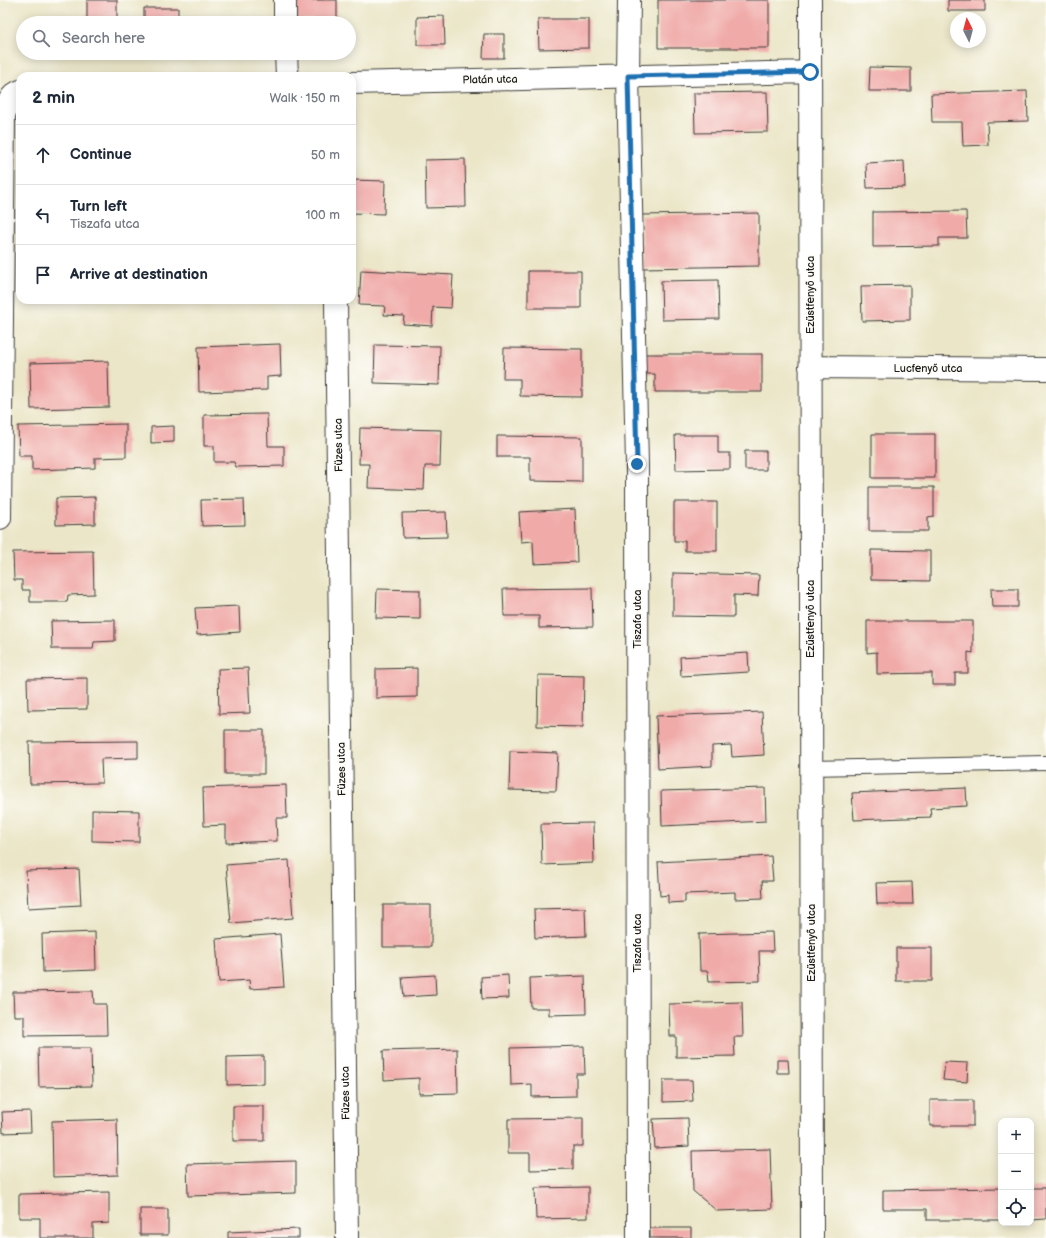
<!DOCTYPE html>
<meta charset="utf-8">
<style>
body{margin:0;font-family:"Balsamiq Sans",sans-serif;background:#f2f2f3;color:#1f2937}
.controls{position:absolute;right:12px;bottom:12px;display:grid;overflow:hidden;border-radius:8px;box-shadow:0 2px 10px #0003}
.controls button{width:36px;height:36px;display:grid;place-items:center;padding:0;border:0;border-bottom:1px solid #e0e1e3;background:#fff;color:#1f2937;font:20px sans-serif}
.compass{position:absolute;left:950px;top:12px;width:36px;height:36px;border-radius:50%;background:#fff;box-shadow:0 2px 10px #0003;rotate:354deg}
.stop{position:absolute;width:12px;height:12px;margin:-9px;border:3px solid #1f6fb2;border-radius:50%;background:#fff}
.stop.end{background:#1f6fb2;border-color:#fff;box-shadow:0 1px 4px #0008}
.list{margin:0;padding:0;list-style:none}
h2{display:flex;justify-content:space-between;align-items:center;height:52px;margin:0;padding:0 16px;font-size:17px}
h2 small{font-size:13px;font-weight:400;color:#747a83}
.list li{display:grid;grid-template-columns:26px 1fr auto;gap:12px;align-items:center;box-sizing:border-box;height:60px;padding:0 16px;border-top:1px solid #e0e1e3}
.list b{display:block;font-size:15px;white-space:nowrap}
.list p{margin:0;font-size:13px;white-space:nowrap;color:#747a83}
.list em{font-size:13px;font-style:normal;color:#747a83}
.icon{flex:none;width:22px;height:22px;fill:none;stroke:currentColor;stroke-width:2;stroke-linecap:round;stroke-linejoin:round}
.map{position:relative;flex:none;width:1046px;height:1238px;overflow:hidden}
.search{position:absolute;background:#fff;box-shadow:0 2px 10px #0003;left:16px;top:16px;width:340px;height:44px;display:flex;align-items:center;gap:10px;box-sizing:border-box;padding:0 14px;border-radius:22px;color:#747a83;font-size:15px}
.panel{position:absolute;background:#fff;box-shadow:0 2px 10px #0003;left:16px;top:72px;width:340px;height:232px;border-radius:12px}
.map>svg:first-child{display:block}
.building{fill:#f0aba9}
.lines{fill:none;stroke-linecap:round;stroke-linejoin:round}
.service-casing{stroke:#3b3a36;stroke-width:16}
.minor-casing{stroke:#3b3a36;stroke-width:24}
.service{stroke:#fff;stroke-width:14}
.minor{stroke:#fff;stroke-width:22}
.route{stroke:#1f6fb2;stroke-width:5}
.labels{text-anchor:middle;stroke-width:3.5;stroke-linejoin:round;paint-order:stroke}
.street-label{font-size:11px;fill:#1c1c1c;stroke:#fdfcf7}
</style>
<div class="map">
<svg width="1046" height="1238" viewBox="0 0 1046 1238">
<rect width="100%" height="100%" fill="#fdfcf7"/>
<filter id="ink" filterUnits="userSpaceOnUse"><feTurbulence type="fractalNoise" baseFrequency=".025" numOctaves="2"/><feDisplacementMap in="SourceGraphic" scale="8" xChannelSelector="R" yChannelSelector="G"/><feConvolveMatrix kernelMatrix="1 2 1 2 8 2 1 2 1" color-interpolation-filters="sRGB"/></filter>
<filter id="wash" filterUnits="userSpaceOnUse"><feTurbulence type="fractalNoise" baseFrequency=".012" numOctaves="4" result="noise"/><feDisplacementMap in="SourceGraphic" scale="16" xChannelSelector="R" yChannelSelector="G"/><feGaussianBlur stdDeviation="0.9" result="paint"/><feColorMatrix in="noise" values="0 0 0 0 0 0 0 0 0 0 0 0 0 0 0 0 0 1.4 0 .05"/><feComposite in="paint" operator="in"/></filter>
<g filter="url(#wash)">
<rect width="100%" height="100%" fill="#ebe6c8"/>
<g id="blocks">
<!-- building -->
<path class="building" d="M87,0H117V23H87Z
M293,0H337V19L294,20Z
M658,0H769V48H658Z
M948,0H985V11H948Z
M144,8H178V23H144Z
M444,16L445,45H417V17Z
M538,19H589V48L539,49Z
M209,21H237V23H209Z
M484,34H504V58H483Z
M209,53H238V55L209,56Z
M870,67L911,68V91H869Z
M1027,91L1028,121L987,122L988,145L963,146L962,122H932L931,94Z
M767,92L768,132L695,133L694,93Z
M352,106H353L354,139H352Z
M465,159L466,207L426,208L425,160Z
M904,161L905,187L867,188L866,163Z
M352,180L385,181L384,214L352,213Z
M966,211L967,238H939V246L873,247V212Z
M759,213V266L642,268V215Z
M361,270L453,275L451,308L433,307L432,326L403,324L404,316L384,315L385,306L359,305Z
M528,271H581V308H528Z
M718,280L719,319L662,320L661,281Z
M910,285V320L862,321L861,286Z
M280,344L281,376L267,377V390L199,392L198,347Z
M375,345L440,346L439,385L374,383Z
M504,348L582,349V397L520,396V379H503Z
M641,354H762V392H655V374H641Z
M108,361L109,407L31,409L30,363Z
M267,414L268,446H284V466L236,467L234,462H214V446H204V415Z
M126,424V457L95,458V468L32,470V456H19L18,426Z
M174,426V442L151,443V427Z
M360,428L441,430L440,466H425L424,490L368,488L369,464H359Z
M872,434H935V478H872Z
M675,435H718V453H730V469L676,470Z
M497,436L582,437V482L530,481V457H497Z
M745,451H766V470H745Z
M869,487H934V516L928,517V531H869Z
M95,497V524L56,525V498Z
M244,499L245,525L202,526L201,500Z
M674,502H717V551H685V541H674Z
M575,509L577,562L534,564L533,541L521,542L519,512Z
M446,512L447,537L403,538L402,513Z
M871,550L930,551V581L871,580Z
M93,551L94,594L68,595L67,602H30V590H22V580H14L13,552Z
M673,573L759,575L758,596L734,595V617L673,616Z
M592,588L593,627L539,628V616H504L503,589Z
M377,589L420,590V619L376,618Z
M991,589H1018V607H992Z
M239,606L240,632L197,635L195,608Z
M115,620V641L94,642L93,649H52L51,621Z
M867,621H973V653L968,652V673H955V685H932V673L877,674V652L867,653Z
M748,653L749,672L681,676L680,657Z
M248,668L250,713L219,714L218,669Z
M417,668V697L376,698V669Z
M538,675L584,676L583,727L537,726Z
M87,678V709L28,710L27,679Z
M762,712L764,755L732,757L731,745L712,746V766L658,769L656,716Z
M225,730H264V774H225Z
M138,741V758L101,759L102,783L30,784L29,742Z
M510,751L558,753L556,791L509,790Z
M286,785L287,818H276L277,841L226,843V825L204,826L203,788Z
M765,788L766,821L662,826L661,791Z
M966,788L967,806L930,808L931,817L854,820L852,793Z
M92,810L139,811V842L92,841Z
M593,823L594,863L542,865L541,824Z
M771,856L773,881H762L763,898L735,899V892L685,894V902L668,903V895L660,896L658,862Z
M289,860L293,918L231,923L226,865Z
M79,869L81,905L28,908L26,871Z
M912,882L913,904H877L876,883Z
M383,905H431V947H383Z
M585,908L586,936L535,938L534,909Z
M95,932L96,970L43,972L42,934Z
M772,932L773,951H759L760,981L709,982L708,971H700L699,934Z
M280,934L284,987L250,989L249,980L219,982L216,939Z
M896,948H932V981H896Z
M435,975L436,995L404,997L402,977Z
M508,975L509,998L482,999L481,977Z
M585,976L586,1014L549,1015V1008H531L530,978Z
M93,991L94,1004H106L107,1035L24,1036V1016H14L13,992Z
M742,1002L743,1037H734L735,1056L676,1057V1036H670L669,1004Z
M584,1046L585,1074H576V1096L532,1097V1084L511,1085L510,1048Z
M38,1048H91L92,1086L39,1087Z
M457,1049L458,1093L419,1094V1078L384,1080L383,1051Z
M264,1056V1084L227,1085V1057Z
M777,1060H788L789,1073H777Z
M945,1062L968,1063L967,1082L943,1080Z
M663,1080H692L693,1101L663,1102Z
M930,1100H973V1126H930Z
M233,1106H264V1141H233Z
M30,1111L31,1132L3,1133L2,1112Z
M583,1118V1146H573V1169L530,1170V1153H508V1119Z
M688,1118L689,1146L655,1148L653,1119Z
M117,1119L118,1175L53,1177L52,1121Z
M770,1149L772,1209L717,1211L693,1191L692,1151Z
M296,1161V1193L188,1196L187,1164Z
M588,1187V1218L536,1219L535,1188Z
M1001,1188V1220H927V1209H883V1190Z
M1031,1188H1046V1219L1031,1220Z
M109,1192V1223L93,1224V1238H40V1218H19V1194Z
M140,1209H168V1235H140Z
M650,1228H691V1238H650Z
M299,1229V1238H228V1232Z"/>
</g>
</g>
<g filter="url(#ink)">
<use href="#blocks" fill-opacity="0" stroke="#3b3a36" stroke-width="1"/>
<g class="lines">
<!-- service casing -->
<g class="service-casing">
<path id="service" d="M811,768L1046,763"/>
</g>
<!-- minor casing -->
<g class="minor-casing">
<path id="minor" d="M285,0V23
M629,0L628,76L637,464L638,1238
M810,0L812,1238
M286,53L287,76
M352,83L810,72
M336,300L347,1238
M810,367L1046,369
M0,518L4,116C7,106 9,95 20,91"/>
</g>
<!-- service -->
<use href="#service" class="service"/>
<!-- minor -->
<use href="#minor" class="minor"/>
</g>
</g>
<g class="lines" filter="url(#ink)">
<!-- route -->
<path class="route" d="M637,464L628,76L810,72"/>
</g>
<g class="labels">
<!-- street labels -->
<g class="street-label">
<text transform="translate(490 79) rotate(-1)" y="4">Platán utca</text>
<text transform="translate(810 295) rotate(-90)" y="4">Ezüstfenyő utca</text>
<text x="928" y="372">Lucfenyő utca</text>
<text transform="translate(338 445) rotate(-91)" y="4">Füzes utca</text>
<text transform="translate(637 619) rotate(-90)" y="4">Tiszafa utca</text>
<text transform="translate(810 619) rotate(-90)" y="4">Ezüstfenyő utca</text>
<text transform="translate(341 769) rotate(-91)" y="4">Füzes utca</text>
<text transform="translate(637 943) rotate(-90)" y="4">Tiszafa utca</text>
<text transform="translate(811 943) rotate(-90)" y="4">Ezüstfenyő utca</text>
<text transform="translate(345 1093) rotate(-91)" y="4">Füzes utca</text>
</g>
</g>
</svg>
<div class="controls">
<button>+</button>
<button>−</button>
<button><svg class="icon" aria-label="locate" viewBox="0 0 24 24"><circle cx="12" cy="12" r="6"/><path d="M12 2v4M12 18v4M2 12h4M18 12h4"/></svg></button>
</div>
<svg class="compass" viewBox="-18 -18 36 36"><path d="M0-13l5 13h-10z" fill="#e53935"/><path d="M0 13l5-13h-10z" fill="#747a83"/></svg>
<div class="stop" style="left:810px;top:72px"></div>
<div class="stop end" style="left:637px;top:464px"></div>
<div class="search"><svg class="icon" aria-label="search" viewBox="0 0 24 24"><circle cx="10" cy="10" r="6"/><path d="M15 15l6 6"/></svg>Search here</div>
<section class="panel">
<h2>2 min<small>Walk · 150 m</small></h2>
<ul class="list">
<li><svg class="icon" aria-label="ahead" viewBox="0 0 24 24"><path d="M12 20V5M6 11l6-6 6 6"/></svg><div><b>Continue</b></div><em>50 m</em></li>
<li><svg class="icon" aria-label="left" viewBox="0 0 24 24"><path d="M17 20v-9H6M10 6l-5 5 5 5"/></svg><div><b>Turn left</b><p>Tiszafa utca</p></div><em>100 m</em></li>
<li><svg class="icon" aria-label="arrive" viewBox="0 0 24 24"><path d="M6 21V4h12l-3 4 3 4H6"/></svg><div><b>Arrive at destination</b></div></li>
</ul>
</section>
</div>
